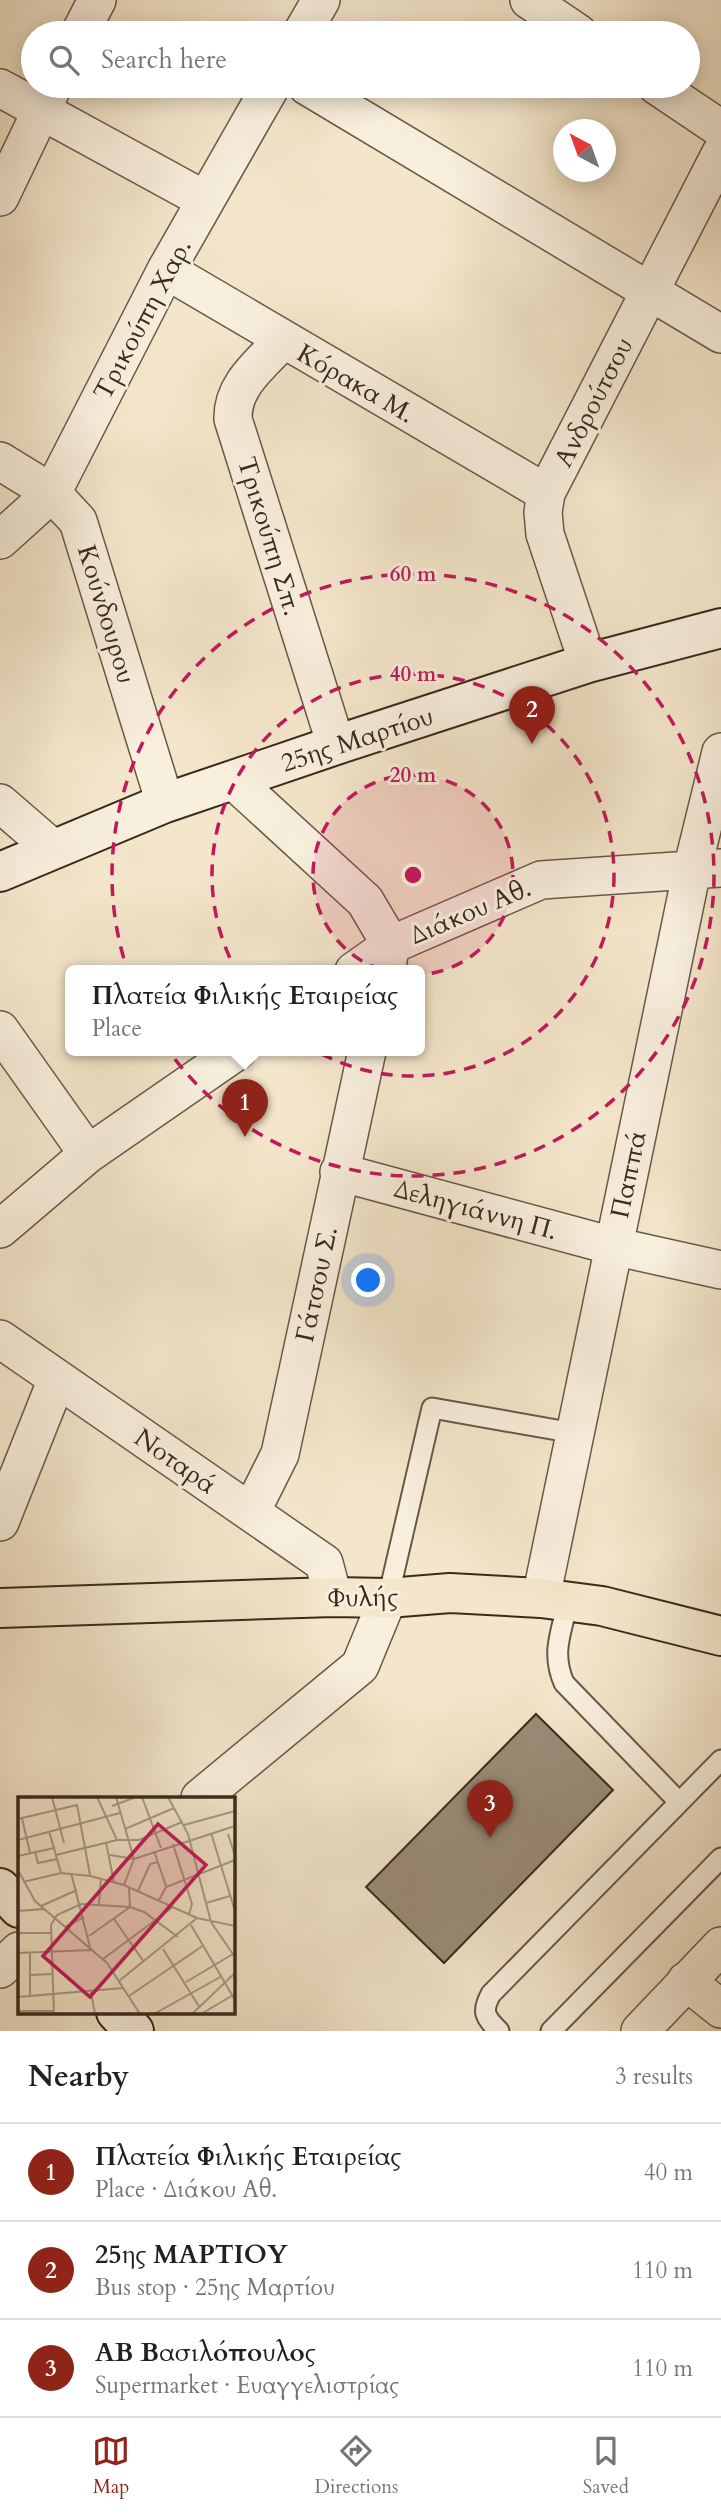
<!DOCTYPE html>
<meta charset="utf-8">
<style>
body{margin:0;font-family:Cardo,serif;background:#f2f2f2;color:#202124}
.compass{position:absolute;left:553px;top:119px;width:63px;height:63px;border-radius:50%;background:#fff;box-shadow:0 4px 18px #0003;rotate:319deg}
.you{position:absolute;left:369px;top:1281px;width:24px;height:24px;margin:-18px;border:5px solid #fff;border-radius:50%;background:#1a73e8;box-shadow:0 0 0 10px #1a73e833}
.badge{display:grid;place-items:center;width:46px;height:46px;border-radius:50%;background:#8f2418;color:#fff;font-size:23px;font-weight:700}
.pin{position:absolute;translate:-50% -58px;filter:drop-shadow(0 2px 4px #0008)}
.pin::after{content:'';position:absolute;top:37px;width:24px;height:21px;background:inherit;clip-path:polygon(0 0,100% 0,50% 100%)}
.popup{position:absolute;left:65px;top:965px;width:360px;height:91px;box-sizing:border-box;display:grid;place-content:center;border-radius:10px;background:#fff;filter:drop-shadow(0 2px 5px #0005);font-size:23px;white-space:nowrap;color:#757577}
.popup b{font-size:26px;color:#202124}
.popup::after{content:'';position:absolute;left:50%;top:100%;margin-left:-14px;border:14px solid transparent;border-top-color:#fff}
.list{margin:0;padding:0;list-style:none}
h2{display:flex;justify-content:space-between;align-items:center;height:91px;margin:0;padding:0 28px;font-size:30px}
h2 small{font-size:23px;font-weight:400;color:#757577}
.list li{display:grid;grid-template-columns:46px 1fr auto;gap:21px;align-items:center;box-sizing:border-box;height:98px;padding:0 28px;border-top:2px solid #e0e0e0}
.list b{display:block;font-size:26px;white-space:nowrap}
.list p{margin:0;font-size:23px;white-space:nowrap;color:#757577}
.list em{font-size:23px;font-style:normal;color:#757577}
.icon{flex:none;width:38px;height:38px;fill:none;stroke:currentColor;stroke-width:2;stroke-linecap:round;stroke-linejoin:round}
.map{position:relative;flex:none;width:721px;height:2031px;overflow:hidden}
.search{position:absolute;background:#fff;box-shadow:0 4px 18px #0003;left:21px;right:21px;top:21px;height:77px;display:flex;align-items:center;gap:18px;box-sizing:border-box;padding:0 24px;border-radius:38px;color:#757577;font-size:26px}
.sheet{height:385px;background:#fff}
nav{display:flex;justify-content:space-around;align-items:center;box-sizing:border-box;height:98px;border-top:2px solid #e0e0e0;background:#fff;font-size:19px;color:#757577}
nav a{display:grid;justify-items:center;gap:4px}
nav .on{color:#8f2418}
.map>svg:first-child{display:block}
.building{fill:#9a8c78;stroke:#382a1e;stroke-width:2}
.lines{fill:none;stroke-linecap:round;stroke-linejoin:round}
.lane-casing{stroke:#675949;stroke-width:23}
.street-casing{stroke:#675949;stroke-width:40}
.secondary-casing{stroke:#382a1e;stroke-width:42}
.primary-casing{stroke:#382a1e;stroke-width:42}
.lane{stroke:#f8efdd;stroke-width:19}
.street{stroke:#f8efdd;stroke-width:37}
.secondary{stroke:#f8efdd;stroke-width:38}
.primary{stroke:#f4e6cb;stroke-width:38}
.ring{fill:none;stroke:#c2185b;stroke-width:3.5;stroke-dasharray:12 9}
.labels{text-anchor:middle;stroke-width:6;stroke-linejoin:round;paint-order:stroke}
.street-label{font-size:26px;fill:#382a1e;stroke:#f8efdd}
.inset-road{fill:none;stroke:#a99b86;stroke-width:2}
.view{fill:#c2185b;fill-opacity:0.15;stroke:#c2185b;stroke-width:3.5}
.inset-edge{fill:none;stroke:#382a1e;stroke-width:3.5}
.centre{fill:#c2185b;stroke:#f8efdd;stroke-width:3.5}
.ring-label{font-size:21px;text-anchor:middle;font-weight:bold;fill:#c2185b;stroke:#f8efdd;stroke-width:6;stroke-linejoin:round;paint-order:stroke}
</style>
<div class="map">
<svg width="721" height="2031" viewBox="0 0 721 2031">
<rect width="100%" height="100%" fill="#f4e6cb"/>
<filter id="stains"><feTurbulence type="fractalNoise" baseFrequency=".00286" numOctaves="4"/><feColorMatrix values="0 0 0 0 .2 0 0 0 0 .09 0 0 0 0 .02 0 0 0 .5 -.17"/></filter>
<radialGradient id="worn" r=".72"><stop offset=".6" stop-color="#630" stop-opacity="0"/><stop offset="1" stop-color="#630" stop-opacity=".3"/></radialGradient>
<!-- building -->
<path class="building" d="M536,1714L613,1790L444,1963L366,1887Z"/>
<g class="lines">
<!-- lane casing -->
<g class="lane-casing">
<path id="lane" d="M388,1598L432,1408L574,1433
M568,1602C561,1633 551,1653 564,1683L679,1802
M499,2031C485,2017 481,2012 491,1994L721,1760
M551,2031L721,1858"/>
</g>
<!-- street casing -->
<g class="street-casing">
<path id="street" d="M529,0L578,33
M80,33L97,0
M302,33L321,0
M307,86L721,334
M657,86L721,129
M0,88L205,200
M0,197L53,86
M166,270L546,493
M283,340C261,364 232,385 233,419L336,745
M0,461L52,493L78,521L165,803
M0,540L52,493L166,270L271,86
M588,663L545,534L543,512L546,493L721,153
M233,780L365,901L391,945L386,970
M0,803L52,848
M354,971L391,945L541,880L721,868
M0,1030L88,1154
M339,1172L613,1246L721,1270
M0,1229L88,1154L237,1051
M0,1339L324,1563L333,1597
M251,1512L280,1454L367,1051
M0,1522L57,1379
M541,1598L692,870L721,752
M200,1798L360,1666L388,1598
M0,1969L19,1951
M686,1981L721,2009
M640,2031L721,1946"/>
</g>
<!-- secondary casing -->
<g class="secondary-casing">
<path id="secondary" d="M0,872L165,803L336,745L588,663L721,628
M0,1888L19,1908
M116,2012L134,2031"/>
</g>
<!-- primary casing -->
<g class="primary-casing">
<path id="primary" d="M0,1608L333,1597L388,1598L450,1593L541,1598L602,1606L721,1636"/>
</g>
<!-- lane -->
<use href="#lane" class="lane"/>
<!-- street -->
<use href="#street" class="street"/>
<!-- secondary -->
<use href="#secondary" class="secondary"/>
<!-- primary -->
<use href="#primary" class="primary"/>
</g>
<!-- distance rings -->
<circle cx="413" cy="875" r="100" fill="#c2185b" fill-opacity=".12"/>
<g class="ring">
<circle cx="413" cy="875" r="100"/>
<circle cx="413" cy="875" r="201"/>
<circle cx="413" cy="875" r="301"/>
</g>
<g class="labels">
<!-- street labels -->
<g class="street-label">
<text transform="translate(142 319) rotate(-62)" y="9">Τρικούπη Χαρ.</text>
<text transform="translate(356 383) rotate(30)" y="9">Κόρακα Μ.</text>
<text transform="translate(593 402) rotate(-63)" y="9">Ανδρούτσου</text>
<text transform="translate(270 536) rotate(73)" y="9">Τρικούπη Σπ.</text>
<text transform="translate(107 614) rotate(73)" y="9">Κούνδουρου</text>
<text transform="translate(357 739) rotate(-18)" y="9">25ης Μαρτίου</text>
<text transform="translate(470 911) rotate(-23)" y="9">Διάκου Αθ.</text>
<text transform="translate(628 1174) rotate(-78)" y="9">Παππά</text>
<text transform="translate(476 1209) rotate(15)" y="9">Δεληγιάννη Π.</text>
<text transform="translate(316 1284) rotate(-78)" y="9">Γάτσου Σ.</text>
<text transform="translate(176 1461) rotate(35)" y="9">Νοταρά</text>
<text transform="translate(363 1597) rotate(-1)" y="9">Φυλής</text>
</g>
</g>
<!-- overview -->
<g transform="translate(18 1797)">
<rect width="217" height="217" fill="#f4e6cb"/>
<path class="inset-road" d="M34,0L46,46M79,0L99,43M98,0L116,62L106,88M124,0L143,51M150,0L170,37L193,125L217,160M94,9L118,0M4,21L12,56M0,22L59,8L72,78M166,28L217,14M107,32L156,11M31,34L43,76M193,36L217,114M210,37L217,59M0,43L102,16M88,46L96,85M155,47L174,107L171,117M136,54L148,89M17,55L20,66L39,62M38,58L99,43H121L164,25M92,58L116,62L217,29M0,59L36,51M0,73L17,104L89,166L122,217M53,76L72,150M5,85L43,76L72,79L106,88L179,121L217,129M120,94L132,67L140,65M141,103L148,90L217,63M188,106L212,99M81,107L83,81M23,109L59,93M0,114L26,112M96,122L126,165M173,128L217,203M47,130L66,120M0,136H33M71,139L112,110L111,91M145,152L182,211M0,156L74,153M12,156V200M85,162L155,110M12,178L34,177M101,184L179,121M168,185L215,157M73,195L77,217M111,199L186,148M0,200L105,191M0,214H36M36,217L33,128L39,118L63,107L112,110L126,115L160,140M136,217L204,179M174,217L217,176M183,217L217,197"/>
<path class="view" d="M140,27L188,68L72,200L25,159Z"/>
<rect width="217" height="217" class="inset-edge"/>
</g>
<circle cx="413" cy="875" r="10" class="centre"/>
<g class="ring-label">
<text x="413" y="581">60 m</text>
<text x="413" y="681">40 m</text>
<text x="413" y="782">20 m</text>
</g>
<rect width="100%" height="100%" filter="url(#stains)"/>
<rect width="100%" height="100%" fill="url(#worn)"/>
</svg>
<svg class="compass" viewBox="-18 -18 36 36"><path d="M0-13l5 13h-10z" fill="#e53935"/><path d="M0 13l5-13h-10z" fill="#757577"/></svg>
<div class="you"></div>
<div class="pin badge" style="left:245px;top:1137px">1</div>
<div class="popup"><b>Πλατεία Φιλικής Εταιρείας</b>Place</div>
<div class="pin badge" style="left:532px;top:744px">2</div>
<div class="pin badge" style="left:490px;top:1838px">3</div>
<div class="search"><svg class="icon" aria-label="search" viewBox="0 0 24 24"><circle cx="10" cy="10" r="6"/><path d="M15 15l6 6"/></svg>Search here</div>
</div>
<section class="sheet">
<h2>Nearby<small>3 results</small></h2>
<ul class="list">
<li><span class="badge">1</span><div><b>Πλατεία Φιλικής Εταιρείας</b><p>Place · Διάκου Αθ.</p></div><em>40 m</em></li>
<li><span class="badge">2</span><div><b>25ης ΜΑΡΤΙΟΥ</b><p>Bus stop · 25ης Μαρτίου</p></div><em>110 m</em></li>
<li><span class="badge">3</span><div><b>ΑΒ Βασιλόπουλος</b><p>Supermarket · Ευαγγελιστρίας</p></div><em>110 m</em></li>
</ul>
</section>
<nav>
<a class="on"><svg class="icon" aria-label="map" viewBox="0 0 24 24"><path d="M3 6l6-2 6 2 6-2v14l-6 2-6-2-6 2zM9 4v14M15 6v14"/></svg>Map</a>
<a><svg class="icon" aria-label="directions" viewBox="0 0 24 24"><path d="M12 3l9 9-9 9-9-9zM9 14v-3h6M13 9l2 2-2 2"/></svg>Directions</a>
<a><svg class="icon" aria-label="saved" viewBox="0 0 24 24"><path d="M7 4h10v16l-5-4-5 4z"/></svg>Saved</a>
</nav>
